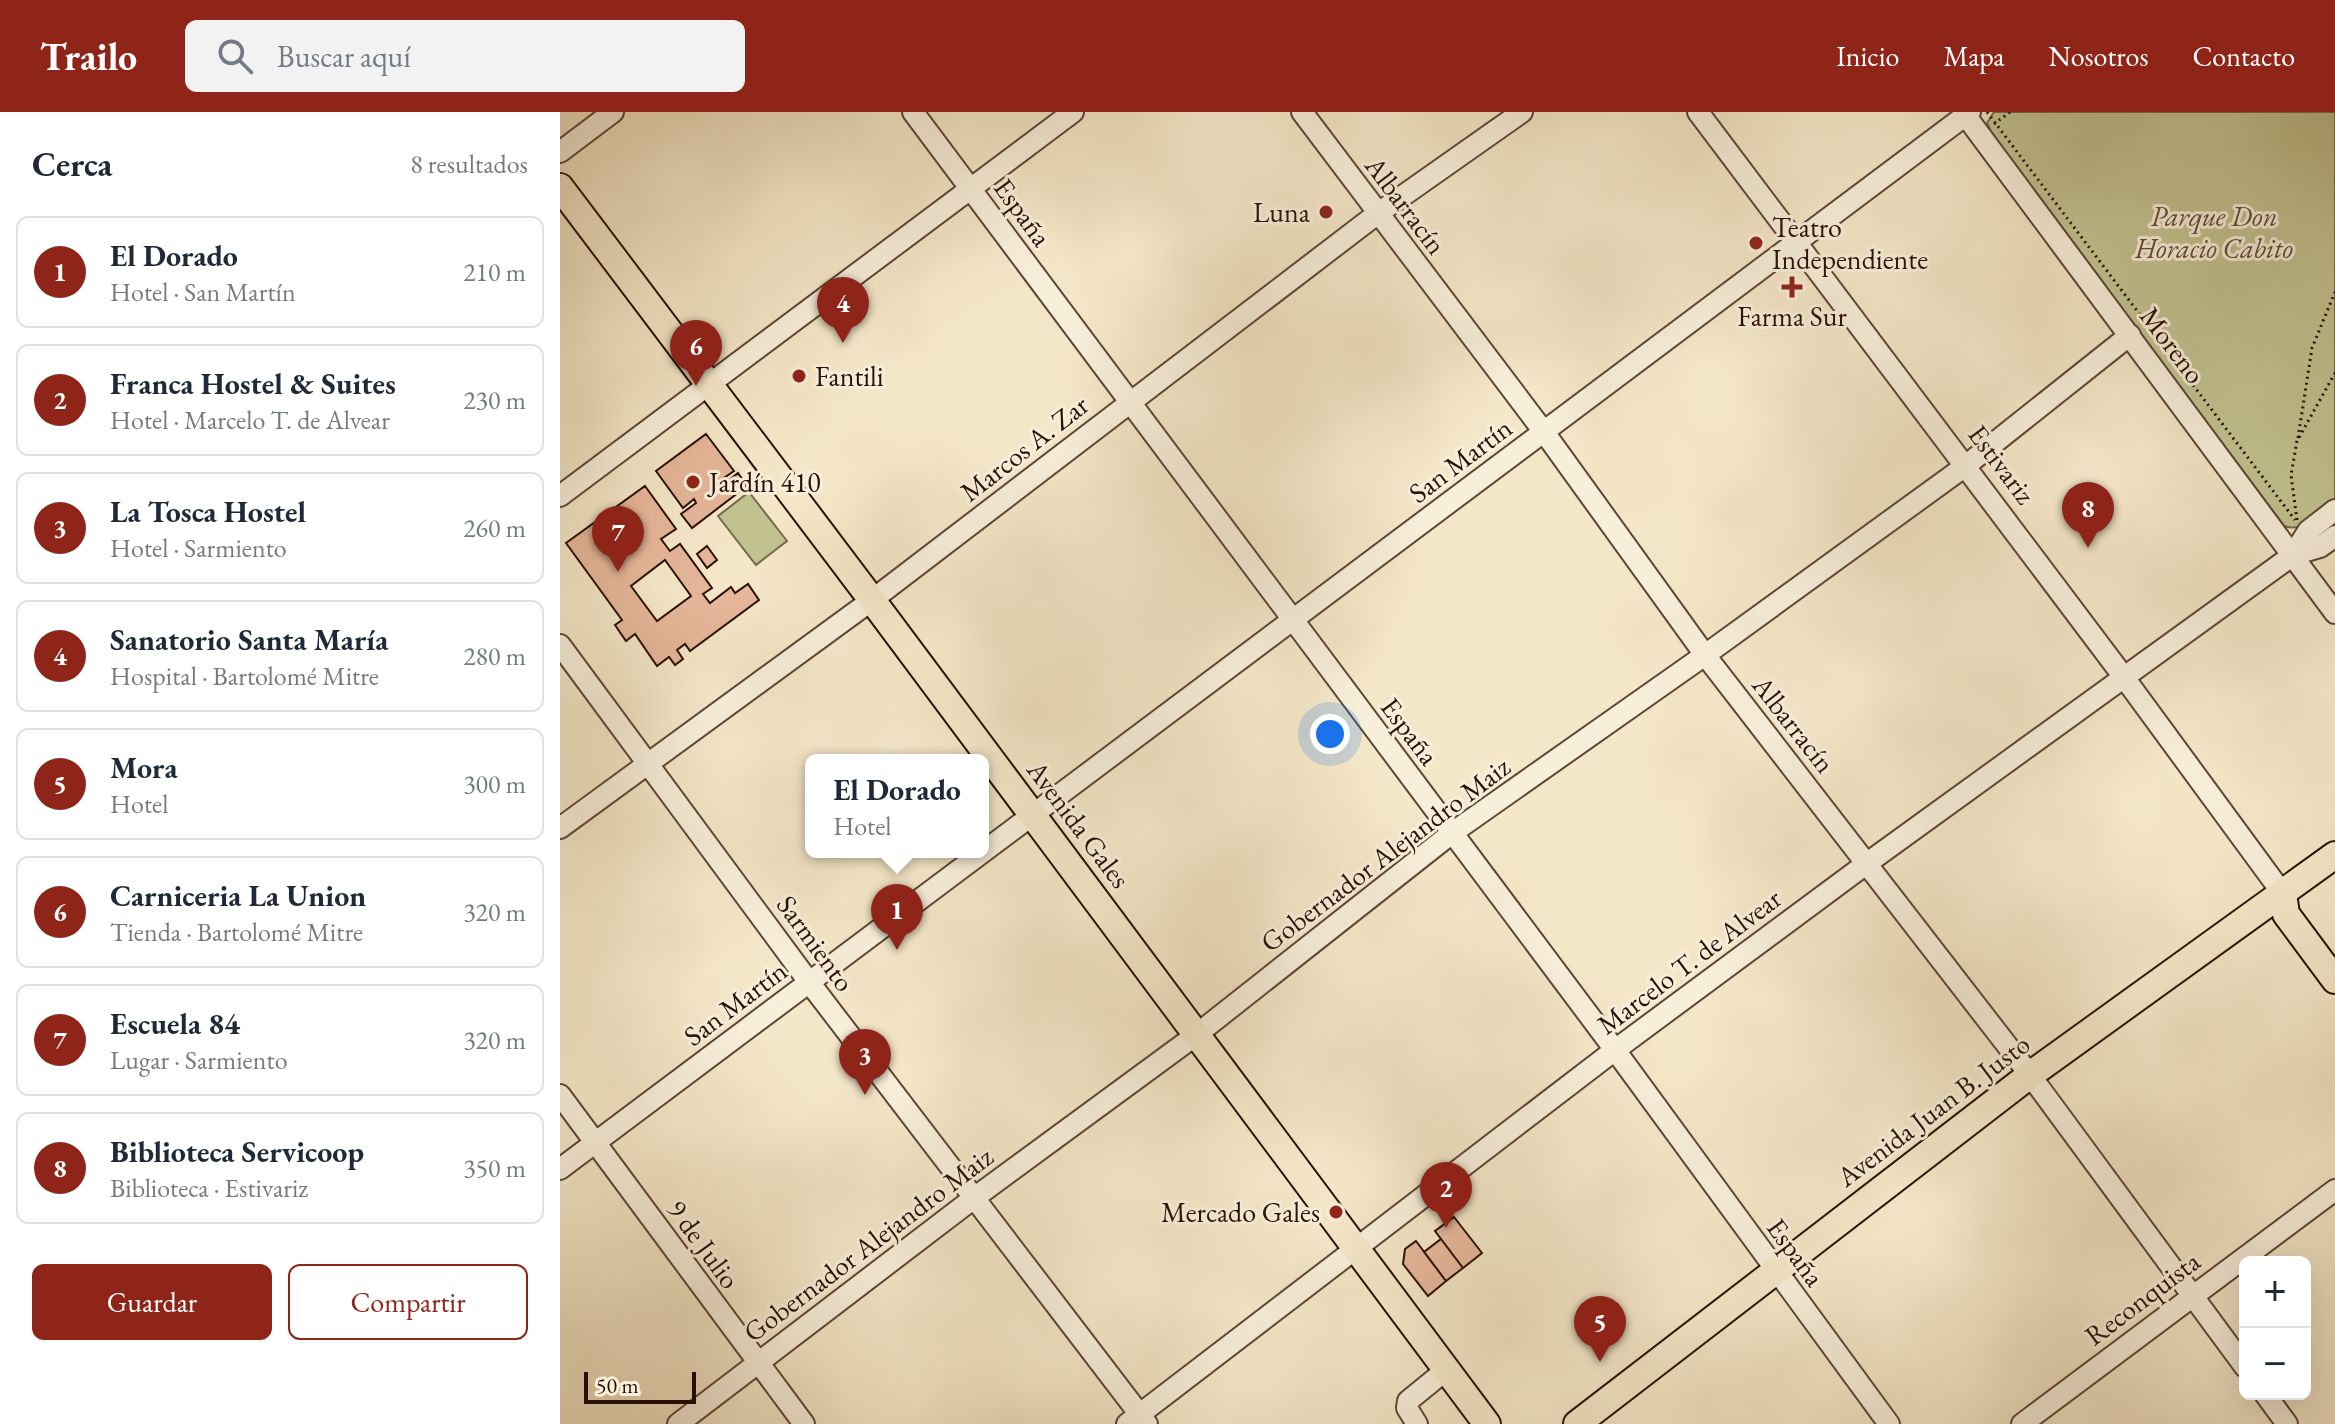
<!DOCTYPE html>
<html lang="es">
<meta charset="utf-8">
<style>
body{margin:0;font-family:"EB Garamond",serif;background:#f2f2f3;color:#1f2937}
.controls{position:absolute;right:24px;bottom:24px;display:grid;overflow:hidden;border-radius:12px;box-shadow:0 8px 32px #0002}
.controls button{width:72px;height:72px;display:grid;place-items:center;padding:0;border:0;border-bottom:2px solid #e0e1e3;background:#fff;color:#1f2937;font:40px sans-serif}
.scale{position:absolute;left:24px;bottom:20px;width:112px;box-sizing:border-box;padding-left:8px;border:4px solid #291006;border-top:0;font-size:22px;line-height:28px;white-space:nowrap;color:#291006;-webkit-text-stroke:6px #f8efdb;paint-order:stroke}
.you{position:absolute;left:770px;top:622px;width:28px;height:28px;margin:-20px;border:6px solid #fff;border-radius:50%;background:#1a73e8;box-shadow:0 0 0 12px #1a73e833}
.badge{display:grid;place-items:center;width:52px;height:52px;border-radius:50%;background:#8f2418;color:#fff;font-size:26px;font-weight:700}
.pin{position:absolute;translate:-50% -66px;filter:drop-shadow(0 2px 4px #0008)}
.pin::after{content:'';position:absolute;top:42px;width:28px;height:24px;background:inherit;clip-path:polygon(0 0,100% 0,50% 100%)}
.popup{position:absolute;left:245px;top:642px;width:184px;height:104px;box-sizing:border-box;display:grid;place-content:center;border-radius:12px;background:#fff;filter:drop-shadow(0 2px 6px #0005);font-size:26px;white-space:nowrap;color:#747a83}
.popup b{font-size:30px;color:#1f2937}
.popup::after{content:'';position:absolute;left:50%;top:100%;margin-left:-16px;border:16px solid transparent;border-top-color:#fff}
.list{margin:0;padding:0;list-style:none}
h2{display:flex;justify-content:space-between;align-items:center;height:104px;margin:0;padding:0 32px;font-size:34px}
h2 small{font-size:26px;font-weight:400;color:#747a83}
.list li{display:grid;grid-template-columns:52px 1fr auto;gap:24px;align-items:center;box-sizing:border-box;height:112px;margin:0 16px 16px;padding:0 16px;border:2px solid #e0e1e3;border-radius:12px}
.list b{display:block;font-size:30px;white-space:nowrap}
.list p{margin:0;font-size:26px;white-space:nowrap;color:#747a83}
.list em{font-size:26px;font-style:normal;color:#747a83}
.actions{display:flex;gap:16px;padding:24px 32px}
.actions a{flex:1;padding:18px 0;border:2px solid #8f2418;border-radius:12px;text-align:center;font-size:28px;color:#8f2418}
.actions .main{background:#8f2418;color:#fff}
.icon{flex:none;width:44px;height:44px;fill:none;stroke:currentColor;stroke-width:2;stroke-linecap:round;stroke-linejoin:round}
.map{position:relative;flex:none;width:1775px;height:1312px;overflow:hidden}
header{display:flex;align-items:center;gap:48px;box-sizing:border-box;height:112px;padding:0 40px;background:#8f2418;color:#fff}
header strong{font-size:38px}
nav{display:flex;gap:44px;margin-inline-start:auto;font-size:28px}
.search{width:560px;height:72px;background:#f2f2f3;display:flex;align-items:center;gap:20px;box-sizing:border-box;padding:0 28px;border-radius:12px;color:#747a83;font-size:30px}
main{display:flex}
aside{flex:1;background:#fff}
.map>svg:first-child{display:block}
.green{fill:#c2c391;stroke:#766a4c;stroke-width:2}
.building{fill:#e6b69a;stroke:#291006;stroke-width:2;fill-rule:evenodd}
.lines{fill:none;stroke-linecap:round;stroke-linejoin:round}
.minor-casing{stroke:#5c4636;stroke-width:24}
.major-casing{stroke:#291006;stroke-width:30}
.path{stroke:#291006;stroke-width:3;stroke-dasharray:2 4;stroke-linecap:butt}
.minor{stroke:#f8efdb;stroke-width:20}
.major{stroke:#f4e7c8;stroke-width:26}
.poi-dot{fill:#8f2418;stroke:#f8efdb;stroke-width:3}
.labels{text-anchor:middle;stroke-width:6;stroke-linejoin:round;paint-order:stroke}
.street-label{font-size:28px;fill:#291006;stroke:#f8efdb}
.poi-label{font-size:28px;fill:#291006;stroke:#f8efdb;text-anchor:start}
.park-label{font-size:28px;font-style:italic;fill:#5f4f37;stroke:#f8efdb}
</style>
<header>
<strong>Trailo</strong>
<div class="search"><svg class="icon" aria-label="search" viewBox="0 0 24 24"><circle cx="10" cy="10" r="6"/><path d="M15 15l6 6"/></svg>Buscar aquí</div>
<nav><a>Inicio</a><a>Mapa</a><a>Nosotros</a><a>Contacto</a></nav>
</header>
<main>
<aside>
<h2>Cerca<small>8 resultados</small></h2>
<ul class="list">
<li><span class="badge">1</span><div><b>El Dorado</b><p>Hotel · San Martín</p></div><em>210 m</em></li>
<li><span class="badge">2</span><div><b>Franca Hostel &amp; Suites</b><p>Hotel · Marcelo T. de Alvear</p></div><em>230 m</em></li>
<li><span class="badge">3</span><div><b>La Tosca Hostel</b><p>Hotel · Sarmiento</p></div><em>260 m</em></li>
<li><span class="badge">4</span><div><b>Sanatorio Santa María</b><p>Hospital · Bartolomé Mitre</p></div><em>280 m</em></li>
<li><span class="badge">5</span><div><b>Mora</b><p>Hotel</p></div><em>300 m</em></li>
<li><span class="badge">6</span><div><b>Carniceria La Union</b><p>Tienda · Bartolomé Mitre</p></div><em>320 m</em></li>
<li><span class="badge">7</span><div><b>Escuela 84</b><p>Lugar · Sarmiento</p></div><em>320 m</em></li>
<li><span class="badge">8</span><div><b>Biblioteca Servicoop</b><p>Biblioteca · Estivariz</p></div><em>350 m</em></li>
</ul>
<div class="actions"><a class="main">Guardar</a><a>Compartir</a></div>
</aside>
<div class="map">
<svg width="1775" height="1312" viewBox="0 0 1775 1312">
<rect width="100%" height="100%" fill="#f4e7c8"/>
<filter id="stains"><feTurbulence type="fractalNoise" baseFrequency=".0025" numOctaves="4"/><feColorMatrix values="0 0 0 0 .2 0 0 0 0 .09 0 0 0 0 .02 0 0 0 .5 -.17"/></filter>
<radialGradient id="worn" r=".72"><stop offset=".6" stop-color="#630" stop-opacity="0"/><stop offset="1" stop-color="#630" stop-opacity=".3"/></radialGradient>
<!-- green -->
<path class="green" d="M1434,0H1775V390C1760,401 1743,421 1724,414L1432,22L1427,11Z
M189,380L227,429L196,453L158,404Z"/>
<!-- building -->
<path class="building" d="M146,322L174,359L161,368L164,372L178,361L187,374L132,416L121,402L136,391L134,387L123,396L96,359Z
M85,374L116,417L101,427L110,439L120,432L152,476L143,482L150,491L171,475L175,481L188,472L199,488L130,539L125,532L117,538L123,547L115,553L109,545L97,554L75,522L66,529L55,513L62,508L6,431ZM105,448L131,484L97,509L71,474Z
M147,434L157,448L147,456L137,442Z
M894,1105L922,1141L903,1156L875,1119Z
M881,1127L903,1156L886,1169L864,1140Z
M856,1129L886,1169L868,1184L843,1152L845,1137Z"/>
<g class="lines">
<!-- minor casing -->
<g class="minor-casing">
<path id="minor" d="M353,0L1055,938L1329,1312
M742,0L984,320L1145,543L1470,963L1685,1255
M1138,0L1563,564L1723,782
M1403,0L1775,501
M0,40L53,0
M0,384L513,0
M1733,443L1748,419L1775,398
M0,533L249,870L587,1312
M0,716L312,488L817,102L962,0
M423,740L1410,0
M0,983L244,1312
M0,1057L423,740
M1705,1282L1727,1312
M118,1312L414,1086L636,923L892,721L1145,543L1404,355L1570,223
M567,1312L1055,938L1306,752L1733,443L1760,435L1775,424
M857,1312L847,1296L848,1289L886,1258
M1462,1312L1775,1078"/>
</g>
<!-- major casing -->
<g class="major-casing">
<path id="major" d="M0,75L312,488L927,1312
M1723,782L1726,802L1775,868
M1017,1312L1470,963L1775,743"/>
</g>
<!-- path -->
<path class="path" d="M1427,0L1735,408
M1434,12L1450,0
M1738,326L1752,236L1775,180
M1737,408L1731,363L1737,329L1775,261"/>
<!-- minor -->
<use href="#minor" class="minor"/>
<!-- major -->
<use href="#major" class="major"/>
</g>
<!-- markers -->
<g class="poi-dot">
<circle cx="766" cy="100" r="8"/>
<circle cx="1196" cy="131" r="8"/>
<path d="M1228 163h8v8h8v8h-8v8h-8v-8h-8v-8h8z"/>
<circle cx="239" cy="264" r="8"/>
<circle cx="133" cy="370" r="8"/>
<circle cx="776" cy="1100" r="8"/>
</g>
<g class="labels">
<!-- street labels -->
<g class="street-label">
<text transform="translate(846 93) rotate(53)" y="10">Albarracín</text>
<text transform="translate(463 100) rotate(54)" y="10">España</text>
<text transform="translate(1613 233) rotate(53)" y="10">Moreno</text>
<text transform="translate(464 336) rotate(-38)" y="10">Marcos A. Zar</text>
<text transform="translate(900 348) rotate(-37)" y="10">San Martín</text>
<text transform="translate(1442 352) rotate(53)" y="10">Estivariz</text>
<text transform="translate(1234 612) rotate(52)" y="10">Albarracín</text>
<text transform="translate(850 619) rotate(53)" y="10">España</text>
<text transform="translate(519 712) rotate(53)" y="10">Avenida Gales</text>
<text transform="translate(825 742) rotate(-37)" y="10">Gobernador Alejandro Maiz</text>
<text transform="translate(256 831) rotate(54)" y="10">Sarmiento</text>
<text transform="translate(1129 849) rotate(-37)" y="10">Marcelo T. de Alvear</text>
<text transform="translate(175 891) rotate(-37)" y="10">San Martín</text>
<text transform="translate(1373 998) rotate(-37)" y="10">Avenida Juan B. Justo</text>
<text transform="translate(144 1132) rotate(54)" y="10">9 de Julio</text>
<text transform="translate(308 1132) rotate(-37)" y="10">Gobernador Alejandro Maiz</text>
<text transform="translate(1236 1140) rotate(54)" y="10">España</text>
<text transform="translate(1582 1186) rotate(-37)" y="10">Reconquista</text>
</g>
<!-- poi labels -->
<g class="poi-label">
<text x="750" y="110" text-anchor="end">Luna</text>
<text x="1212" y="125">Teatro<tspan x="1212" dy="32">Independiente</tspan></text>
<text x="1232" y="214" text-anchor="middle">Farma Sur</text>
<text x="255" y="274">Fantili</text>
<text x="149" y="380">Jardín 410</text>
<text x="760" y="1110" text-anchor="end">Mercado Gales</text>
</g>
<!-- park labels -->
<g class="park-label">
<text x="1654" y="114">Parque Don<tspan x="1654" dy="32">Horacio Cabito</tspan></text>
</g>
</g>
<rect width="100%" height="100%" filter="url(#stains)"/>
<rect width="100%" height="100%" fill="url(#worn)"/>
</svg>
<div class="controls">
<button>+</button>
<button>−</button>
</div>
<div class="scale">50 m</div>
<div class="you"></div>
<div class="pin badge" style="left:337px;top:838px">1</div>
<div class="popup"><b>El Dorado</b>Hotel</div>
<div class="pin badge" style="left:886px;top:1116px">2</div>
<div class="pin badge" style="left:305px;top:983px">3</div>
<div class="pin badge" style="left:283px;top:231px">4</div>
<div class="pin badge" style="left:1040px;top:1250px">5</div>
<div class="pin badge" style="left:136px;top:274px">6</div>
<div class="pin badge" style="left:58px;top:460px">7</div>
<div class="pin badge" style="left:1528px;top:436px">8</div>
</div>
</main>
